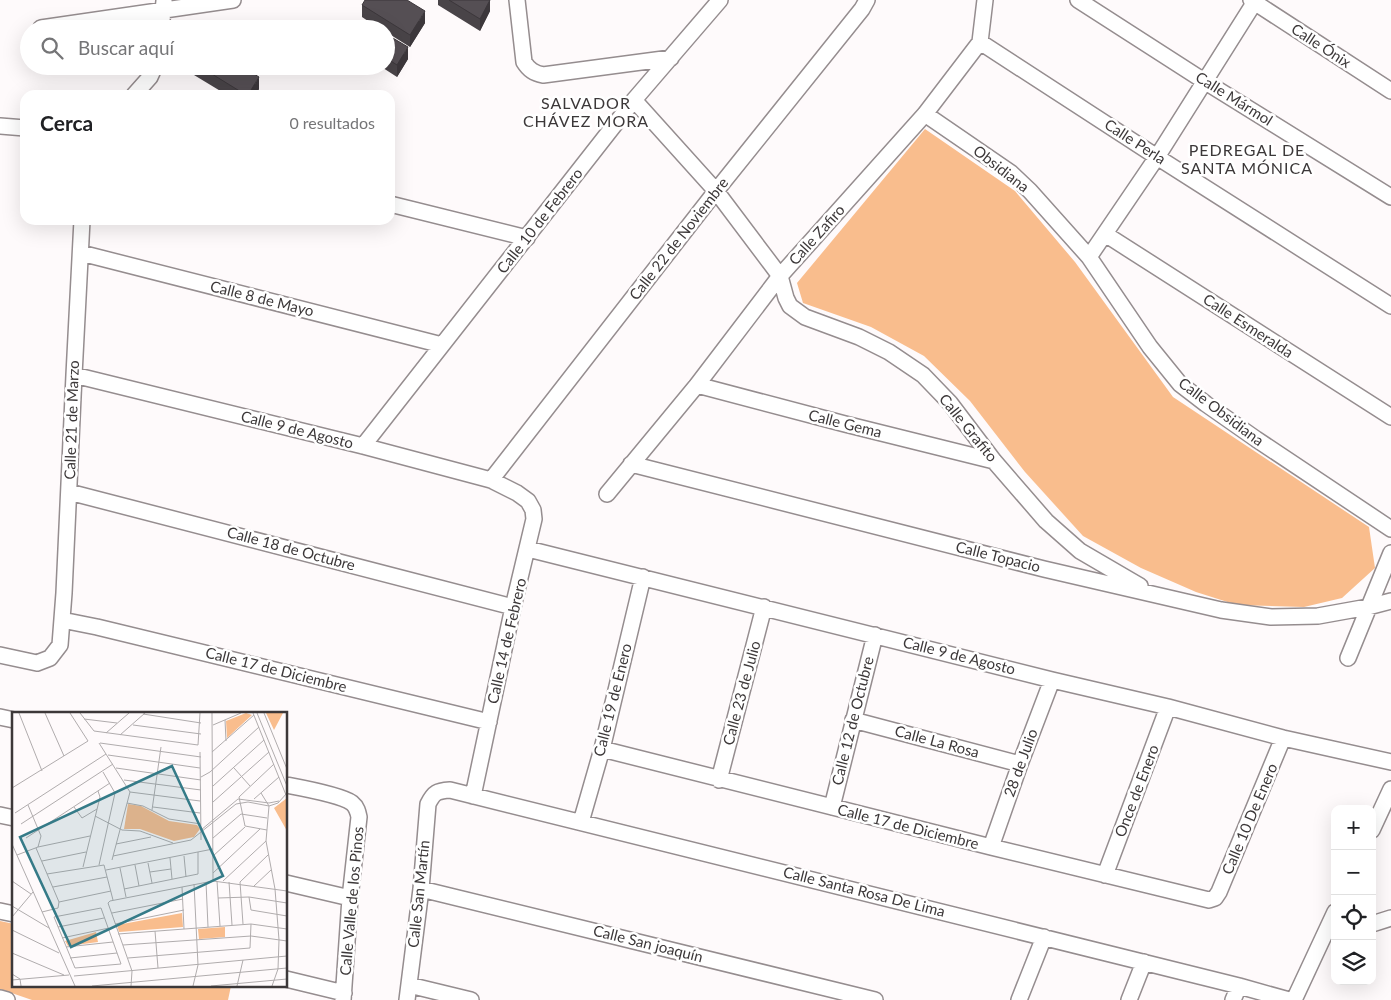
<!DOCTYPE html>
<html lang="es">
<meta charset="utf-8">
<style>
body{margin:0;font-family:Lato,sans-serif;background:#f2f2f2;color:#202124}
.controls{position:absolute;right:15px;bottom:15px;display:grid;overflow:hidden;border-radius:10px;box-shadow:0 5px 20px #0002}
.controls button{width:45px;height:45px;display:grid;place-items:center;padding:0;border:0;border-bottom:1px solid #e0e0e0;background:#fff;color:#202124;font:25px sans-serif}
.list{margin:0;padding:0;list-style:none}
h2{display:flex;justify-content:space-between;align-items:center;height:65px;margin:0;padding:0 20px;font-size:21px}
h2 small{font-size:16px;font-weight:400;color:#757577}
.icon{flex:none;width:28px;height:28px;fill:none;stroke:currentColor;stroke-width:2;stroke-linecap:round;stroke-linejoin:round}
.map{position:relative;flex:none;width:1391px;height:1000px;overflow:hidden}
.search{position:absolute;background:#fff;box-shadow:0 5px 20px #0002;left:20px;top:20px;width:375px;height:55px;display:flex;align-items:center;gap:12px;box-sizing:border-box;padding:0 18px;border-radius:28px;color:#757577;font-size:19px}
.panel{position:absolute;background:#fff;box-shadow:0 5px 20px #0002;left:20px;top:90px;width:375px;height:135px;border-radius:15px}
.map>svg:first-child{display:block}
.green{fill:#f9bd8d}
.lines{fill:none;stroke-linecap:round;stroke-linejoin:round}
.minor-casing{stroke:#958d8f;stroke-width:18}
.minor{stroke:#fff;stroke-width:15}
.wall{fill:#494448}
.shaded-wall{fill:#3c373b}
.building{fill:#554f54;stroke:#3c373b}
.labels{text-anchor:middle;stroke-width:5;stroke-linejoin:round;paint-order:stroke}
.street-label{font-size:15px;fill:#3c3839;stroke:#fff}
.neighbourhood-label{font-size:16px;letter-spacing:1px;fill:#3c3839;stroke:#fff}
.inset-road{fill:none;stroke:#b0acad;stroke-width:1}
.view{fill:#357b88;fill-opacity:0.15;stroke:#357b88;stroke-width:2.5}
.inset-edge{fill:none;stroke:#3c3839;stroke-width:2.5}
</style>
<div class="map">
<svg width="1391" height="1000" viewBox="0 0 1391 1000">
<rect width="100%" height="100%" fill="#fefafb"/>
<!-- green -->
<path class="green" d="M925,129L1015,191L1075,262L1173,397L1369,527L1375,568L1342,598L1304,607L1237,605L1196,592L1141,568L1083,536L1025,472L970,401L924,356L871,327L803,303L797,283Z
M0,921L14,924V986H231L228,1000H32L0,989Z"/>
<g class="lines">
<!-- minor casing -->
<g class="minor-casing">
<path id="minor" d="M517,0L524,62C529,70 534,73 543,75L671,58
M1078,0L1204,81L1391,197
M1251,0L1391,91
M41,28L233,0
M161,29L164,1
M980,42L1157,157L1391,306
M134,95L150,77L155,66
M634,100L716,191L780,276L786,298L790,306L805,317L859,337L889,352L923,375L950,403L994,461L1046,521L1080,551L1140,586
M925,114L1011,173L1030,191L1089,257L1150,347L1180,384L1206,404L1256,439L1391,529
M0,126L25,128
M390,204L527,238
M1105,234L1391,417
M81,253L442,345
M1089,257L1157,157L1256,0
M74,375L363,446L491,480L517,493L528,501L533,510L534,519L513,607L473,796
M697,385L845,424L994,461
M363,446L634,100L720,0
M631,464L1044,569L1221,610L1271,617L1318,616L1368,607L1391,601
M491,480L716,191L862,9L867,0
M69,492L513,607
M607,494L697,385L780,276L925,114L980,42L985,0
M528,549L1052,680L1168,707L1283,738L1391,762
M62,620L97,627L489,722
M0,655L37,663L50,658L60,645L64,593L74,375L82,220
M1348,658L1391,553
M0,717L14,720
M853,720L1020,764
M602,749L991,847L1209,900L1215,898L1219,892L1283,738
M719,780L764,607
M286,785C302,788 341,795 352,803C357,807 358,812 359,817L350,898L343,1000
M832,807L875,635
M0,815L14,818
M581,822L602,749L643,577
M1372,830L1391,789
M991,847L1020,764L1052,680
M1105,875L1168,707
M286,883L350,898
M421,889L875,1000
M0,911L14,914
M1372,924L1391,918
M286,979L344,993
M409,985L471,1000
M0,998L7,1000
M407,1000L421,889L428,804C434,792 437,791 450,790L1239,986L1289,1000
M1019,1000L1044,937
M1129,1000L1144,962
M1233,1000L1239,986
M1294,1000L1335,912"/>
</g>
<!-- minor -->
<use href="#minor" class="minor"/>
</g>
<!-- wall -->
<path class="wall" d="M438,0H490V11L480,31L438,5Z
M362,5L425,23L410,47L386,32V29H380L362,17Z
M386,34L408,59L397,77L380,66H386Z
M194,66H241L259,89L255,95H227L194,75Z"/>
<!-- shaded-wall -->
<path class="shaded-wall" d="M490,0V11L480,31V19Z
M425,11V23L410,47V35Z
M408,47V59L397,77V65Z
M259,77V89L255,95H248Z"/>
<!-- building -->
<path class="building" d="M365,0H407L425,11L410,35L362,5Z
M449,0H490L480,19Z
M386,34L408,47L397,65L386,58Z
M199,66H241L259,77L248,95H246Z"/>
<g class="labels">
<!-- street labels -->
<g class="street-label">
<text transform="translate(1321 46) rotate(33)" y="5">Calle Ónix</text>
<text transform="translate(1234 99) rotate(32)" y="5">Calle Mármol</text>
<text transform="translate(1135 142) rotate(33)" y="5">Calle Perla</text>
<text transform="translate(1001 169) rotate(38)" y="5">Obsidiana</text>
<text transform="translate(540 221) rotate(-52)" y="5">Calle 10 de Febrero</text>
<text transform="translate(817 235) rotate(-48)" y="5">Calle Zafiro</text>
<text transform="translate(679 239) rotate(-52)" y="5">Calle 22 de Noviembre</text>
<text transform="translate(262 299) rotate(14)" y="5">Calle 8 de Mayo</text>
<text transform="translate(1248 326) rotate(33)" y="5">Calle Esmeralda</text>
<text transform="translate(1221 412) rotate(37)" y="5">Calle Obsidiana</text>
<text transform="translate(72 420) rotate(-88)" y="5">Calle 21 de Marzo</text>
<text transform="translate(845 424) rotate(14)" y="5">Calle Gema</text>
<text transform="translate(968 428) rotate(51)" y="5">Calle Grafito</text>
<text transform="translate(297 430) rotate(14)" y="5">Calle 9 de Agosto</text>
<text transform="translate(291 549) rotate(15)" y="5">Calle 18 de Octubre</text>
<text transform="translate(998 557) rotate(14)" y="5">Calle Topacio</text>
<text transform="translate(507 641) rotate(-77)" y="5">Calle 14 de Febrero</text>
<text transform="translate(959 656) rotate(14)" y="5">Calle 9 de Agosto</text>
<text transform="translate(276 670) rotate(14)" y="5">Calle 17 de Diciembre</text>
<text transform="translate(742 693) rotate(-75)" y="5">Calle 23 de Julio</text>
<text transform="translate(613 700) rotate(-76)" y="5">Calle 19 de Enero</text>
<text transform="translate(853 721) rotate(-76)" y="5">Calle 12 de Octubre</text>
<text transform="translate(937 742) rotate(15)" y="5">Calle La Rosa</text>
<text transform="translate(1021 763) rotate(-70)" y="5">28 de Julio</text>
<text transform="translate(1137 791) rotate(-69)" y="5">Once de Enero</text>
<text transform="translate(1250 819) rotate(-67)" y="5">Calle 10 De Enero</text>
<text transform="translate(908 827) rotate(14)" y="5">Calle 17 de Diciembre</text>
<text transform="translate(864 892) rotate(14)" y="5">Calle Santa Rosa De Lima</text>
<text transform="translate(419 894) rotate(-84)" y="5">Calle San Martín</text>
<text transform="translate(352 901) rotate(-85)" y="5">Calle Valle de los Pinos</text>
<text transform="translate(648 944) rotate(14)" y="5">Calle San joaquín</text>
</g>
<!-- neighbourhood labels -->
<g class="neighbourhood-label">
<text x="586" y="109">SALVADOR<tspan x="586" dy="18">CHÁVEZ MORA</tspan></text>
<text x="1247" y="156">PEDREGAL DE<tspan x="1247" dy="18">SANTA MÓNICA</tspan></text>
</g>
</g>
<!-- overview -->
<g transform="translate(12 712)">
<rect width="275" height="275" fill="#fefafb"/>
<path d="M234,1L240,3L215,26L214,9ZM254,1H271L262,18ZM275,86V119L262,96ZM116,92L129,94L157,109L185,113L188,117L182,125L162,129L128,117H112ZM170,201L171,215L107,220L105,213ZM213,215V225L187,227L186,217ZM84,220L86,230L56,234L53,229Z" fill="#f9bd8d"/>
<path class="inset-road" d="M7,1L30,59M33,1L52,44M68,1L82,19L186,33L188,1M200,1L201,169M241,1L274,83M245,1L275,74M252,1L275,57M131,2L189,11M72,7L105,11M213,8L214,29M121,13L189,22M201,13L229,1M94,21L117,1M108,23L133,1M87,31L118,80L100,148M88,31L189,45M188,40L189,128M200,40L242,3M96,43L188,56M104,56L189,68M222,56L238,74M189,65L198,60L247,15M112,68L189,78M201,74L252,28M0,76L76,29L58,1M118,80L188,89M249,81L257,94L254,129L263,177L267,228L266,257L260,274M242,87L267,65M201,90L257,40M115,91L131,94L157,107L189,112M16,93L29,124L26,135M62,95L70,106L85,97M141,95L188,101M140,98L149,35M3,101L94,42M83,104L110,118L128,119L161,131M9,112L101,52M233,114L227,85L262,52M233,114L255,118M189,118L226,87L257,91L267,89M14,126L98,71M201,126L229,102L255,106M0,132L63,274M104,132L139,125M24,136L47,190M5,143L26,135L78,124M101,144L179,128L224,92L236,90L257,94L266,91L275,81M172,144L174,165M201,144L233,115M158,146L160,167M30,149L74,140M136,151L140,171M87,153L103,81L91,60M123,153L127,174M71,155L88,85L86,79M108,156L114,185M94,158L201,137M138,160L159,157M201,161L248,117M35,162L92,153L101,188M0,169L19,182M205,169L208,214M211,169L254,129M194,170L196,215M217,170L220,213M242,174L259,158M41,175L95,165M170,175L172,217M112,177L186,162V140M237,185L239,198L275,204M206,186L237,185L275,191M47,190L99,179M0,194L37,216M89,196L109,252L63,256L42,205ZM30,200L46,196L47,190M100,201L171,187M0,205L21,180M103,212L172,198M231,212L228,170L256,143M46,215L92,206M0,218L47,241M143,219L146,256M106,222L239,212L275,217M50,226L97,216M111,233L239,224L275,229M54,235L101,230M0,241L52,263M58,246L105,241M116,246L238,236L239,212M0,262L8,267L9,274M62,264L275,244M0,268L57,263M80,274L275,256M119,274L120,259L96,191L98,189L201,169L275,179M181,274L186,253L182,172M199,274L275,267M225,274L231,248"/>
<path class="view" d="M160,54L211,164L59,235L8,125Z"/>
<rect width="275" height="275" class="inset-edge"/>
</g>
</svg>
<div class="controls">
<button>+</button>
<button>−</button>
<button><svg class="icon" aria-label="locate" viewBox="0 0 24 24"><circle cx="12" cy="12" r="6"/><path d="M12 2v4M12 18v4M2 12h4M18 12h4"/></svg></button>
<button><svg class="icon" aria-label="layers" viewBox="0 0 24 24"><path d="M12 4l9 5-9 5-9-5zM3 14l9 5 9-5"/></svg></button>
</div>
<div class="search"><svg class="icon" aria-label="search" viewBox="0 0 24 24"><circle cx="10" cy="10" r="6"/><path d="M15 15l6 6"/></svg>Buscar aquí</div>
<section class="panel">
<h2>Cerca<small>0 resultados</small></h2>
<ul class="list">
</ul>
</section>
</div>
